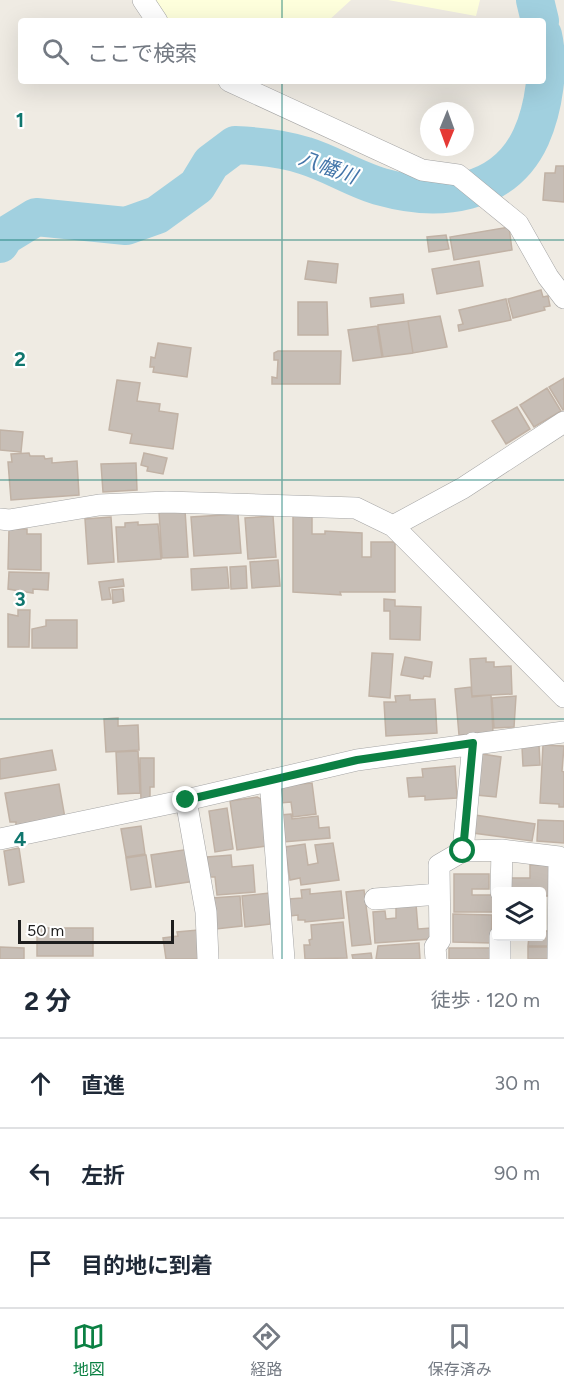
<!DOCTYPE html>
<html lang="ja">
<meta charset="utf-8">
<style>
body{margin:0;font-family:Figtree,"Noto Sans JP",sans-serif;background:#f2f2f3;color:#1f2937}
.controls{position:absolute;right:18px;bottom:18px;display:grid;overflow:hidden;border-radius:6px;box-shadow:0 6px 24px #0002}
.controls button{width:54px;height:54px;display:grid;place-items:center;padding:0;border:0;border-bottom:2px solid #e0e1e3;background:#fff;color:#1f2937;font:30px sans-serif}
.compass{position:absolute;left:420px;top:102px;width:54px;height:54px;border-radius:50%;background:#fff;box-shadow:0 6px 24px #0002;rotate:181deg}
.scale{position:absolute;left:18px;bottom:15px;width:156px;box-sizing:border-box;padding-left:6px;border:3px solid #1e1e1e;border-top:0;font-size:16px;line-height:21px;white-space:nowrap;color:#1e1e1e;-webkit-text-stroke:4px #fff;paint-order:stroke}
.stop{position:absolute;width:18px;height:18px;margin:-14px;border:4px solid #0b8043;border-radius:50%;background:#fff}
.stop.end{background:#0b8043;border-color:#fff;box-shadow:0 2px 6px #0008}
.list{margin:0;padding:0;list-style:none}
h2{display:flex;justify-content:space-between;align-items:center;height:78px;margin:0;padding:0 24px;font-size:26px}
h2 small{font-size:20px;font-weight:400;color:#747a83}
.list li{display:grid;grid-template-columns:39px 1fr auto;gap:18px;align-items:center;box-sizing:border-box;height:90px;padding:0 24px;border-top:2px solid #e0e1e3}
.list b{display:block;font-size:22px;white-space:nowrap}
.list em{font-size:20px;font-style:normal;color:#747a83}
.icon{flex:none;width:33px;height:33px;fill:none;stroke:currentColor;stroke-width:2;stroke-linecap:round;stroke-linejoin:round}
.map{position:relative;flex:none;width:564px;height:959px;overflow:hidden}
.search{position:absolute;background:#fff;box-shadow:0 6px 24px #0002;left:18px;right:18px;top:18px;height:66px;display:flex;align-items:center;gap:15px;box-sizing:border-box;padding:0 21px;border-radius:6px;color:#747a83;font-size:22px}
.sheet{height:348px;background:#fff}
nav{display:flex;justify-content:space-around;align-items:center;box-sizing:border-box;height:84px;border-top:2px solid #e0e1e3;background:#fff;font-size:16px;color:#747a83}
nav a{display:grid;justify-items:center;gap:3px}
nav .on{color:#0b8043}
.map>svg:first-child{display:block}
.education{fill:#feffdc}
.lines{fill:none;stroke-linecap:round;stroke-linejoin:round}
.river{stroke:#a1d0df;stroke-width:38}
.building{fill:#c7beb6;stroke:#c1b2a5;stroke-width:1.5}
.street-casing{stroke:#a5a5a5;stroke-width:22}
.street{stroke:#fff;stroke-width:21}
.route{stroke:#0b8043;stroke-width:8}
.grid{fill:none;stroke:#0f766e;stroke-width:1.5;stroke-opacity:0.55}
.labels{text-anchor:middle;stroke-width:4.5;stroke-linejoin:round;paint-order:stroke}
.water-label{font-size:20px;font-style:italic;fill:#4375a9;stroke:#fff}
.grid-label{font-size:20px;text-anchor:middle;font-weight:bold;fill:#0f766e;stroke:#fff;stroke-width:4.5;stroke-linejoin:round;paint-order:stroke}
</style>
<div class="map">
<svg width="564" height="959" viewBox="0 0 564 959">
<rect width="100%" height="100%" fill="#efebe3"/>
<!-- education -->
<path class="education" d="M147,0H351L328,21H160Z
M388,0H480L476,16Z"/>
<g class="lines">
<!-- river -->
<path class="river" d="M535,0L540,21
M0,244L5,236L36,217L126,226L157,215L197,186L211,163L235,145C259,146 283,148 306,156C332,164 356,180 382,187C439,203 504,196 531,137C544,108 550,66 543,35"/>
</g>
<!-- building -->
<path class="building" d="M556,166H564V202L543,200L545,173H555Z
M509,227L512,250L454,260L450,237Z
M446,235L449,249L429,252L427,237Z
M308,261L338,264L336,283L305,279Z
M479,261L483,286L437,294L432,269Z
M541,290L543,297L548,296L550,306L544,307L545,310L513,318L508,299Z
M403,294L404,303L371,307L370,298Z
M506,299L511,320L459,331L458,325L463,324L459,310Z
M298,302H327L328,335H298Z
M440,316L447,347L413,353L408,321Z
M408,321L413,353L383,357L378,325Z
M377,326L382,357L353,361L348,330Z
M158,343L191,348L187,377L153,372L154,367H150L151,357L155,358Z
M278,351H341L340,384H272V377L277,378L278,360H274V353Z
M564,378V409L563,410L549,387Z
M117,380L140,383L137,401L160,404L159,411L178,414L173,449L130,443L132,434L109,430Z
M547,388L561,411L534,427L520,405Z
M517,407L530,429L506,444L492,421Z
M0,430L23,432L21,452L0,450Z
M29,453L30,456H44L45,459L52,458V463L77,461L79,495L11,500L8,462H12L11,454Z
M144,453L167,458L163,474L147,471L148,467L141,465Z
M136,463L137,490L103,492L101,464Z
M185,510L188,557L162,558L159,512Z
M293,513H312V534H325V531L362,533V557H371V542H395V592H340L341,595L293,592Z
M238,514L241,553L194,556L191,517Z
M273,516L276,557L248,559L245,518Z
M111,517L114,562L88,564L85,519Z
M138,522V525L158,524L161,559L118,562L116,527H125V523Z
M9,529H27V534H41V570L8,569Z
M278,560L280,586L252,588L250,562Z
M246,566L247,588L231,589L230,567Z
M227,567L229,588L192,590L191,569Z
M9,572L49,573L48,590L33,589V593L8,589Z
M123,579L124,586L109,588L111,599L102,600L99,582Z
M123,589L124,601L113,603L112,590Z
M384,599L395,600V606L421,607L420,640L390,639V611H384Z
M18,610H30L29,647H8V614L18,616Z
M46,620H77V648H32V629L46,626Z
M372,653L393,654L390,698L369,696Z
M405,657L432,662L430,677L424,676L423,679L401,675Z
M486,658V662H494V667L511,666L512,694L472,696L470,659Z
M471,687L472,697L491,695L493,733L459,735L455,689Z
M410,695V700L435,699L437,733L386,736L384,702H396L395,696Z
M516,696L514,727L494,728L492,698Z
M118,718V726L138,725L139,750L106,752L104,719Z
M539,745L540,765L523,766L522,747Z
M543,745L564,746L562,771L564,772V807H559V804L540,803Z
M52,750L56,770L0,779V759Z
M138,751L140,793L118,794L116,752Z
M482,754L501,757L496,797L476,795Z
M140,758H154V787H150V801H141Z
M455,766L457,798L425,800V796L409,797L407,778L423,777L422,769Z
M312,783L316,814L293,817L291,802L280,803L278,786Z
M59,784L65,818L16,825V822H10L5,793Z
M257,797L261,799L266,846L237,850L230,801Z
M227,808L233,849L215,852L209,811Z
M291,814L292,819L318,816L319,828L329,827L330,838L283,842L280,815Z
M475,815L535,824L532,841L473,833Z
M538,820L564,821V843L537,841Z
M141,826L145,854L126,857L121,829Z
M333,843L339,880L301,885L300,878L290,880L285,847L305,844L308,865L318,863L315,845Z
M19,848L24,882L9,885L4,851Z
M190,849L195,881L156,887L151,855Z
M146,855L151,887L131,890L126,858Z
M231,855L232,867L253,865L255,892L217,895L215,877H209L207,857Z
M530,865H551V896H542V892H510L511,878H530Z
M454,874H489V889H472V895H493V912H454Z
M310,889V894L341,891L344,918L305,922V920H298V915L290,916L289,899L302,898L301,890Z
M364,890L371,944L352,946L346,892Z
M269,893L270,924L245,927L242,896Z
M240,896L242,926L216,929L212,898Z
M416,904L418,929L431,928V939L375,943L373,912L385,911L386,919L396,918V906Z
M453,914L492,915L491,943L453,942Z
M343,922L347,958L305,959L304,945H310L309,940L312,939L311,925Z
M37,928H93V956H37Z
M198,930L201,959H166L163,938L178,936L177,932Z
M542,931H549V946H528L529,936H542Z
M419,943L420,959H376L378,946Z
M0,947L24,948V959H0Z
M528,947H549V959H528Z
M449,948H491V959H449Z
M371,953L372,959H353L352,955Z"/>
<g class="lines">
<!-- street casing -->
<g class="street-casing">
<path id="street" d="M143,0L157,21
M229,81L422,170L458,175L518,224L548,277L564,298
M0,519L9,520L99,505L167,502L356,508L393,526L564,697
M393,526L463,488L564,422
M270,780L284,959
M186,800L206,912L208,959
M0,839L186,800L357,760L564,732
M463,851L502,850L559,857L558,959
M501,892L502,850
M375,899L439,894
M436,959L435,947L440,940L439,865L463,851L473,743
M500,959V936"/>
</g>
<!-- street -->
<use href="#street" class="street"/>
</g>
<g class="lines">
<!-- route -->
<path class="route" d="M186,800L357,760L473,743L463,851"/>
</g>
<!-- grid -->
<path class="grid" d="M282,0V21M282,81V959M0,240H564M0,480H564M0,719H564"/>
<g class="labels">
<!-- water labels -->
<g class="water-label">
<text transform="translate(328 167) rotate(20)" y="7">八幡川</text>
</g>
</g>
<g class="grid-label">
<text x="20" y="127">1</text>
<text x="20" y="366">2</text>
<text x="20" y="606">3</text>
<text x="20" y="846">4</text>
</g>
</svg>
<div class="controls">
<button><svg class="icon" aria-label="layers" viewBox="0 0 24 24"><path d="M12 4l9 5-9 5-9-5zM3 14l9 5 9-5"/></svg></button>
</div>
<svg class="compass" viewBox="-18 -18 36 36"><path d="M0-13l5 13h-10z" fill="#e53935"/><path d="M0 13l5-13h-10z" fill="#747a83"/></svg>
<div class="scale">50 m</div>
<div class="stop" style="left:463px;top:851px"></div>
<div class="stop end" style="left:186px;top:800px"></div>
<div class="search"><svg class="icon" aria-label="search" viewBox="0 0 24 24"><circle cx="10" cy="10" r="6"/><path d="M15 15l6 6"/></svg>ここで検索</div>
</div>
<section class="sheet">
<h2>2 分<small>徒歩 · 120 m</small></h2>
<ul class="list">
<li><svg class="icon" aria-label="ahead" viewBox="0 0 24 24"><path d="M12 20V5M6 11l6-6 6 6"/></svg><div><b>直進</b></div><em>30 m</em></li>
<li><svg class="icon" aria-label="left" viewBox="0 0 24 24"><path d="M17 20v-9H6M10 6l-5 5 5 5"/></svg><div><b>左折</b></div><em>90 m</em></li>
<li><svg class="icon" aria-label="arrive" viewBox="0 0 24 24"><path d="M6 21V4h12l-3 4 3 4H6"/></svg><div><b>目的地に到着</b></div></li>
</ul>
</section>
<nav>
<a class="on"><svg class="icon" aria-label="map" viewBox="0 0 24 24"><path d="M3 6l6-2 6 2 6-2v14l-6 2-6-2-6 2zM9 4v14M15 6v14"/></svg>地図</a>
<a><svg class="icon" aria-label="directions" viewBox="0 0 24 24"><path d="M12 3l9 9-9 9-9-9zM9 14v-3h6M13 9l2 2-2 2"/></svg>経路</a>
<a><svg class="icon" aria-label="saved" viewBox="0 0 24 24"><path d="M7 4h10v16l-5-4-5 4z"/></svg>保存済み</a>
</nav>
